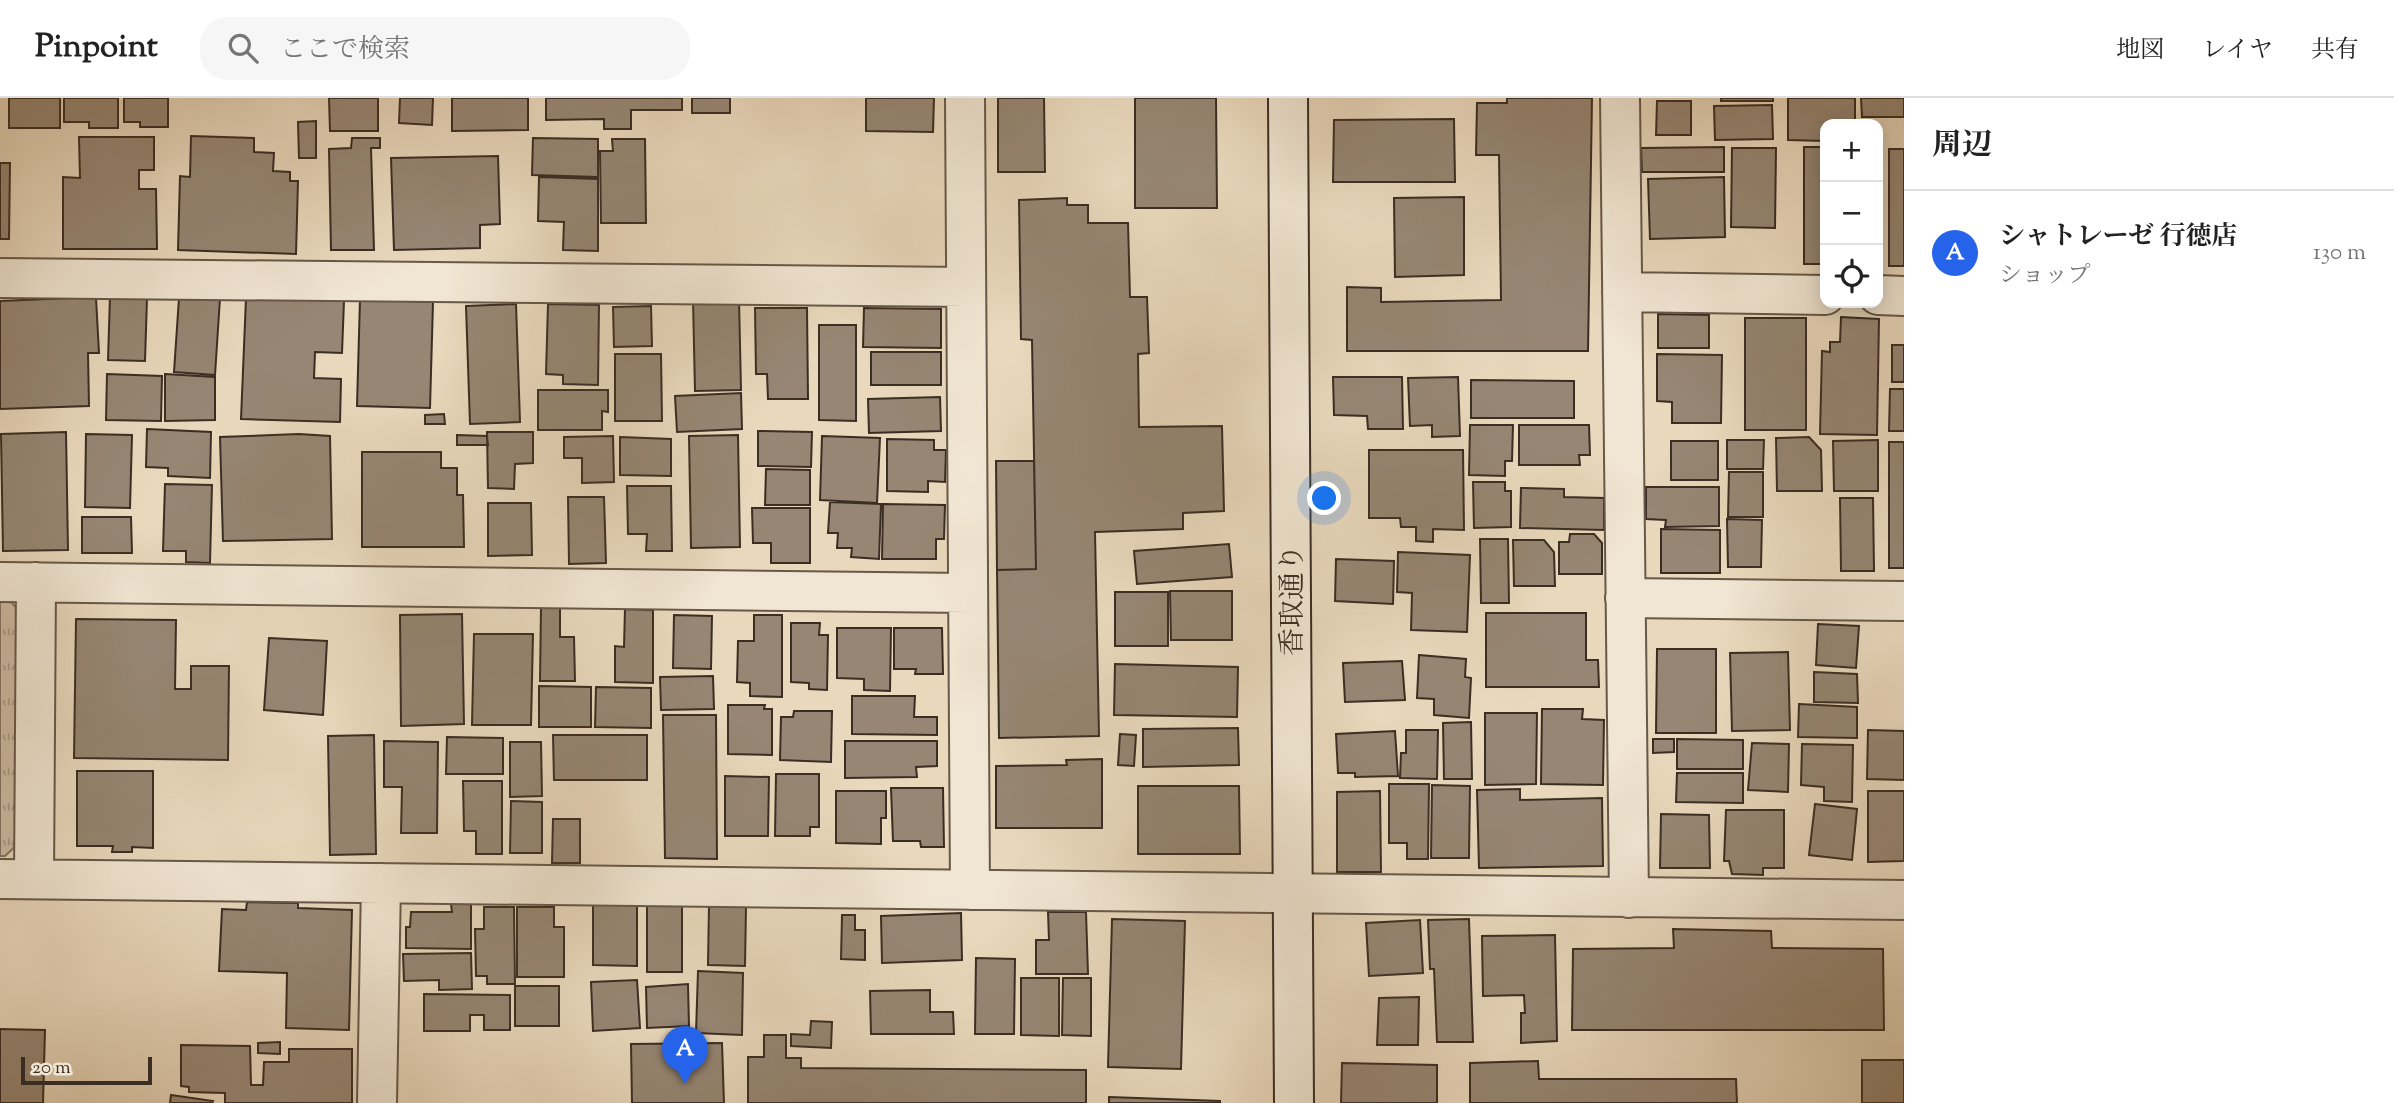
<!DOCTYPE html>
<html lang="ja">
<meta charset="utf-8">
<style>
body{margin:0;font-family:"Sorts Mill Goudy","Noto Serif JP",serif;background:#f6f6f6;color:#222}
.controls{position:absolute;right:21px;top:21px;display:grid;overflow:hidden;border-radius:14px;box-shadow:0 4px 18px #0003}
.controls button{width:63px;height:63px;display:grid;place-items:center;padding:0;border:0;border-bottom:2px solid #e0e0e0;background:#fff;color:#222;font:35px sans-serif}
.scale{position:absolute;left:21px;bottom:18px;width:131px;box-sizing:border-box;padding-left:7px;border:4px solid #3c2d23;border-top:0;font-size:19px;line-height:24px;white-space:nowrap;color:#3c2d23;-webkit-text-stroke:5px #f1e6d3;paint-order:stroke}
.you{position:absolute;left:1325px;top:401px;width:24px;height:24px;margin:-18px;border:5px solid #fff;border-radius:50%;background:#1a73e8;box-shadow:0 0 0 10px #1a73e833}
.badge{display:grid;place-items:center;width:46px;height:46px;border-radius:50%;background:#2563eb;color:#fff;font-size:23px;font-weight:700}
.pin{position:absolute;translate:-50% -58px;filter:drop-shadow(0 2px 4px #0008)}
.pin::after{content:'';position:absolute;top:37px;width:24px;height:21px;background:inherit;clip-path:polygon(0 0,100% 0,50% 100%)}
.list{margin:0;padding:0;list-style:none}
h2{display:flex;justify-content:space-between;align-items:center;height:91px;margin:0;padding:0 28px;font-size:30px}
h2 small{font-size:23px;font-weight:400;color:#767676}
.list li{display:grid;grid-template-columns:46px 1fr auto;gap:21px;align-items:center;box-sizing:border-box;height:126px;padding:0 28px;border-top:2px solid #e0e0e0}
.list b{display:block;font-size:26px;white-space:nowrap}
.list p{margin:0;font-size:23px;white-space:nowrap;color:#767676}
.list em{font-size:23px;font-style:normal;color:#767676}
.icon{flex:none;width:38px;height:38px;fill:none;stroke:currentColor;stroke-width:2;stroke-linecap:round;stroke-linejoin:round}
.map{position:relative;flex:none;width:1904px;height:1005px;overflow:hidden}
header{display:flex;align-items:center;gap:42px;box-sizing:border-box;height:98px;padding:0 35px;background:#fff;border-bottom:2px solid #e0e0e0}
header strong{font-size:33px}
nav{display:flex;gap:38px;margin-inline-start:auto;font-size:24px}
.search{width:490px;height:63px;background:#f6f6f6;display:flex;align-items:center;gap:18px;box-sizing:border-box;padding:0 24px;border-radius:28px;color:#767676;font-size:26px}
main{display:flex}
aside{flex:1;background:#fff}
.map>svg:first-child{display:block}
.park{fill:url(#park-tufts);stroke:#847462;stroke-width:2}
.building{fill:#968673;stroke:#3c2d23;stroke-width:2}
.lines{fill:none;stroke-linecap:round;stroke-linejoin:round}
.street-casing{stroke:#675849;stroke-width:42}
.secondary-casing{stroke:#3c2d23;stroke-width:42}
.street{stroke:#f1e6d3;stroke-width:38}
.secondary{stroke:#f1e6d3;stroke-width:38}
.labels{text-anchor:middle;stroke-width:7;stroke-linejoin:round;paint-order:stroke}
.street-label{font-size:28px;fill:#3c2d23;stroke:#f1e6d3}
</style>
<header>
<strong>Pinpoint</strong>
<div class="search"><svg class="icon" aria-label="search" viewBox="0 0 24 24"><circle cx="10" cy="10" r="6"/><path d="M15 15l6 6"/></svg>ここで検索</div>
<nav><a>地図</a><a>レイヤ</a><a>共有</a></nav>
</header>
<main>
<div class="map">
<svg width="1904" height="1005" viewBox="0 0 1904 1005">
<defs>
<pattern id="park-tufts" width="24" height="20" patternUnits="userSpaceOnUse" patternTransform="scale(1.75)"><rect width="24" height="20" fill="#ccbba2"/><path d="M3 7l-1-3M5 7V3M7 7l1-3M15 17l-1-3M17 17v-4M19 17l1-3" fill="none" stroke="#a79884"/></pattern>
</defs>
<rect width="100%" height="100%" fill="#e9d8bc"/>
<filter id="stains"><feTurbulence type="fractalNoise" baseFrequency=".00286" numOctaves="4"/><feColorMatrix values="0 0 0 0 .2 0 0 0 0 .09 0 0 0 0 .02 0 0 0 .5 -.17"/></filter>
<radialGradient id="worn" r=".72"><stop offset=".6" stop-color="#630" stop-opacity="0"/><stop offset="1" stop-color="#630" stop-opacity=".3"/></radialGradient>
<!-- park -->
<path class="park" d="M0,504H11L22,516L20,744L5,758H0Z"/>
<!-- building -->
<path class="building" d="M9,0H60V30H9Z
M64,0H118V30H89V24H64Z
M124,0H168V29H140V24H124Z
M329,0H378V33H330Z
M400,0H433L432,27L399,25Z
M452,0H528V32L452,33Z
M546,0H682V12H631V31H604V21L546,22Z
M692,0H730V15H692Z
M866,0H934L933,34L866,33Z
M998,0H1044L1045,74H998Z
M1135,0H1216L1217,110H1135Z
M1507,0H1592L1588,253H1347V189L1381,190V204L1501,202L1499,57H1476L1477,5H1507Z
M1721,0H1773V3H1721Z
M1788,0H1855V26H1825V43L1788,42Z
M1861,0H1904V19H1862Z
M1657,3H1691V37H1656Z
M1772,7L1773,41L1715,42L1714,8Z
M1454,21L1455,84H1333L1334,22Z
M316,23V60H299L298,24Z
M191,38L254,40V54L274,55L273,73L290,74V83H298L296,156L178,152L180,78L190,79Z
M79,39H154V72H139V91H156L157,151H63V79L80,80Z
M352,40H380V50H371L374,152H331L329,51L351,50Z
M533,40L598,41V79L532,77Z
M612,41H645L646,125H601L600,53H613Z
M1724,49V74H1642L1641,50Z
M1804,49H1825V166H1804Z
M1732,50H1776L1775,130L1731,129Z
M1889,51H1904V168H1889Z
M498,58L500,126L480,127V150L394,152L391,60Z
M0,65H10L9,141H0Z
M539,79L598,81V153L563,152L564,124L538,123Z
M1724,79L1725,139L1650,141L1648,81Z
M1464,99V177L1395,179L1394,100Z
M1067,100V107H1088V125H1128L1130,199H1147L1149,255L1138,256L1139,329L1222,328L1224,413L1183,415V431L1095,434L1099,638L999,640L997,472L1036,471L1032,242L1021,241L1019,102Z
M110,198L147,200L145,263L108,262Z
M71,200H96L99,255H88L89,308L0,311V203Z
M179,200H220L215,277L174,274Z
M246,200L344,203L342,255L315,254L314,280L341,281L340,324L241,321Z
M360,201L433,204L430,310L357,308Z
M739,201L741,292L695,293L693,202Z
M516,206L520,324L470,326L466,208Z
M548,206L599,207L598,287L563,286V277L546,276Z
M651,208L652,248L614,249L613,209Z
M755,210H807L808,301H768L767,276H756Z
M864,210L941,211V250L863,249Z
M1658,216L1709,217V250H1658Z
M1841,219L1879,221L1877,337L1820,336L1822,253L1830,254V244H1840Z
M1745,220H1806V332H1745Z
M819,227H856V323L819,322Z
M1892,247H1904V284H1892Z
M871,254H941V287H871Z
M615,256H661L662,323H615Z
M1657,256L1722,257L1721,325H1672V304L1657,303Z
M107,276L162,278L161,323L106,322Z
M165,276L215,279V322L165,323Z
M1333,279H1402L1403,331H1368L1367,318L1334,317Z
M1458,279L1460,338L1432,339V327L1410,328L1408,280Z
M1471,282L1574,283V320H1471Z
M1890,291H1904V333H1889Z
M538,292H608V314L602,313V332H538Z
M741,295L742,331L677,334L675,298Z
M940,299L941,333L869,335L868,301Z
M444,316L445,326H425V317Z
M1470,327H1513L1512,363H1505V378L1469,377Z
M1519,327H1589L1590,357H1579L1580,367H1519Z
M147,331L211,334L210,380L168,378V370L146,369Z
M758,333L812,334L811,369L758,368Z
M66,334L68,452L3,453L1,336Z
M487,334H533V365L515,366L514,391L488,390Z
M86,336L132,337L130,410L85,409Z
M299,336L330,338L332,441L223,443L220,339Z
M457,337L487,338L488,347H457Z
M738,337L740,449L691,450L689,338Z
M613,338L614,384L582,385V360H564V339Z
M822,338L880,340L877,405L820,402Z
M620,339L671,341V378L620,377Z
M1809,339L1821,352L1822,393H1777L1776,340Z
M887,341L934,342V352H946L945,384L928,383V394L887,393Z
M1727,342H1764L1763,371H1727Z
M1878,342V393H1834L1833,343Z
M1671,343H1718V382H1671Z
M1889,344H1904V470H1889Z
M1369,352H1463L1464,432L1433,431V444L1416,443V429H1401L1400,420H1369Z
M362,354H441V370H457V397H463L464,449H362Z
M996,363H1034L1036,471L997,472Z
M766,371L810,372V407H765Z
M1729,374H1763V419H1728Z
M1473,384H1505V393H1511V429L1474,430Z
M165,386L212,387L210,465L186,464V453H163Z
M627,388H671L672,453H646L647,436H628Z
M1646,389H1719V428L1665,429L1666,422L1646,421Z
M1521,390L1564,391V399L1604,400V432L1520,430Z
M568,399H604L606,465L569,466Z
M1840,400H1873L1874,473H1841Z
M830,404L881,406L879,461L851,459L852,450H837L838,435H828Z
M488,405H531L532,457L488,458Z
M883,406L945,407L944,441H936V461H882Z
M752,410H810V465H771V445H753Z
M82,419H131L132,455H82Z
M1727,421L1762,422L1761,469H1728Z
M1661,431L1720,432V475H1661Z
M1570,436H1594L1602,445V476H1559V444H1569Z
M1480,441H1508L1509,505H1481Z
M1513,442H1544L1554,454L1555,488H1514Z
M1229,446L1232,479L1137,486L1134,453Z
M1398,454L1470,457L1467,534L1411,532L1412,495L1397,494Z
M1336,461L1394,463L1393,506L1335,503Z
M1170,493H1232V542H1171Z
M1115,494H1168V548H1115Z
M541,510H560V539H574L575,583H540Z
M625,511L653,512V585L615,584V548L624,549Z
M1486,515H1586V562H1598L1599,589H1486Z
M462,516L464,626L401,628L400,517Z
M674,517L712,518L711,571L673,570Z
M754,517H782V599L750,598V585L737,584L738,543H754Z
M76,521L176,522L175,591H191V568H229L228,662L74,660Z
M791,525H820L819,537H828L827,592L809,591V585L791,584Z
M1818,526L1859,528L1856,570L1816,567Z
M837,530H891L890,593L864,592V581L837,580Z
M894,530H942L943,576H915L916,571H894Z
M474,536H533L531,627H472Z
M269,540L327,543L323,617L264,612Z
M1657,551H1716V635H1656Z
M1788,554L1790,632L1732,633L1730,555Z
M1419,557L1466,561L1465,579L1471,580L1469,620L1434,617V601L1417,600Z
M1402,563L1405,602L1345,604L1343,565Z
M1115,566L1238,569L1237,619L1114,617Z
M1814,574L1857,576L1858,605L1814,604Z
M713,578L714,611L661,612L660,579Z
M539,588L591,589V629H539Z
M596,589L651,590V630L595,629Z
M852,598H915L914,619H937V637L852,636Z
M1799,606L1857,609V640L1798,639Z
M728,607H765L764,611H772V657L728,656Z
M1542,611H1583L1582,621L1604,622L1603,687L1541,686Z
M794,613H832L831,664L780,662L781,619H793Z
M1485,615H1537L1536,686L1485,687Z
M663,617H716L717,761L665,760Z
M1471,624L1472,681H1444L1443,625Z
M1238,630L1239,667L1143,669V631Z
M1406,632H1438L1437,681L1400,680L1401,655H1406Z
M1868,632L1904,633V682L1867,681Z
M1395,633L1398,678L1355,679V675H1338L1336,636Z
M1120,636L1136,637L1134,668L1118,667Z
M374,637L376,756L330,757L328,638Z
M553,637H647V682H554Z
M447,639L503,640V676H446Z
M1653,641H1674V654L1653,655Z
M1677,641L1743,642V671H1677Z
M384,643L438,644L437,735H401L402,689H384Z
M845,643H937V668L916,669L917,679L845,680Z
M510,644H541L542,698L510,699Z
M1752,645L1789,646L1788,694L1748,692Z
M1802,646L1853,647L1852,704L1824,703V689L1801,687Z
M1102,661V730H996V668L1067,667L1066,662Z
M77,673H153V750L132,749V754H112L113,748H77Z
M1677,675H1743V705L1676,704Z
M776,676H819V729H810V738H775Z
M725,678L769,679L768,738H725Z
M463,683H502V756H476V733H464Z
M1389,686H1429L1428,761H1407V745H1389Z
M1432,687L1470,688L1469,760H1431Z
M1138,688H1239L1240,756H1138Z
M891,690H943L944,749H921L920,743H893Z
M1520,691V702L1602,700L1603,768L1479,770L1477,692Z
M836,693H886V720H881V746L836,745Z
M1380,693L1381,774H1337V694Z
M1868,693H1904V763L1868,764Z
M511,703L542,704V755H510Z
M1815,706L1857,711L1852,762L1809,757Z
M1726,712H1784V770H1763V777L1732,776L1729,763H1724Z
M1661,716L1709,717L1710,770H1660Z
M553,721H580V765H552Z
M247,804L298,805V810L352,812L349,932L286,930L287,875L219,873L222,811L246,812Z
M451,806H471V851L406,850V829H410L411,814H452Z
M593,806H637V868L593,867Z
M647,806H682V874H647Z
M709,807L746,808L745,868L708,867Z
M484,809H514L515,886H487V878H476L475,831H484Z
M517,809H554V829H564V879H517Z
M1048,814H1086L1088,876H1036V842H1049Z
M961,815L962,862L882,865L881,818Z
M842,817H855V832H865V862L841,861Z
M1112,821L1185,823L1181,971L1108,969Z
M1469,821L1473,944H1437L1434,871H1430L1428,822Z
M1420,822L1423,875L1369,878L1366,825Z
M1673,831L1771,833L1772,850L1883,851L1884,932H1572L1573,851L1674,850Z
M1555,837L1557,943L1521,945V915H1525L1524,897L1483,898L1482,838Z
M471,855L472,891L439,892V882L404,883L403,856Z
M976,860L1015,861L1014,936H975Z
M698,873L743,875L742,937L696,935Z
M1021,880H1059V938L1021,937Z
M1063,880H1091V938L1062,937Z
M637,882L640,930L593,933L591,884Z
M688,886L689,928L647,930L646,889Z
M515,888H559V928H515Z
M930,892V914H953L954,936H871L870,893Z
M424,896L510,897V932H484V917H470V933H424Z
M1419,899L1418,947H1377L1379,900Z
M811,923L832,924L831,950L791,948V936L810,937Z
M0,931L45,932L43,1005H0Z
M764,937H786V960H801V970L1086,972V1005H748V959H764Z
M280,944V956L258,955V945Z
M722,945L724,1005H632L631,946Z
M181,947L250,948L251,987H263L264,964H289V951H352V1005H225V995L189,994V989L181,988Z
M1862,962H1904V1005H1862Z
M1538,963L1539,981H1736L1737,1005H1470V965Z
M1342,965L1437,967V1005H1341Z
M171,997L213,1003L212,1005H170Z
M1109,999L1220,1003V1005H1109Z"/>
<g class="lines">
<!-- street casing -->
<g class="street-casing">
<path id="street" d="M965,0L970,792
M1620,0L1629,800
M0,180L966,189
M1622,194L1825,197
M1878,197L1904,198
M0,484L968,495
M1625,500L1904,503
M0,781L1904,802
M34,781L36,484
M377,1005L381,785"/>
</g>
<!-- secondary casing -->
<g class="secondary-casing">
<path id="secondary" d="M1288,0L1294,1005"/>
</g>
<!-- street -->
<use href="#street" class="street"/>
<!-- secondary -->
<use href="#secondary" class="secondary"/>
</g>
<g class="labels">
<!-- street labels -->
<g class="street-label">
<text transform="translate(1291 502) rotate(-90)" y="10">香取通り</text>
</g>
</g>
<rect width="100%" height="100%" filter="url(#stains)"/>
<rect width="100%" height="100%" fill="url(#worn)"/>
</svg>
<div class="controls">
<button>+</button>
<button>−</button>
<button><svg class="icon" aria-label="locate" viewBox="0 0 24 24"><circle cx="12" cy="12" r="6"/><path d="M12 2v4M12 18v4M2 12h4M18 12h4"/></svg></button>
</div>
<div class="scale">20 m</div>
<div class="you"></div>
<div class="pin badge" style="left:685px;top:986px">A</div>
</div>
<aside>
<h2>周辺<small></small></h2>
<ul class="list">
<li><span class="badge">A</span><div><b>シャトレーゼ 行徳店</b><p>ショップ</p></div><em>130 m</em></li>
</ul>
</aside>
</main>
